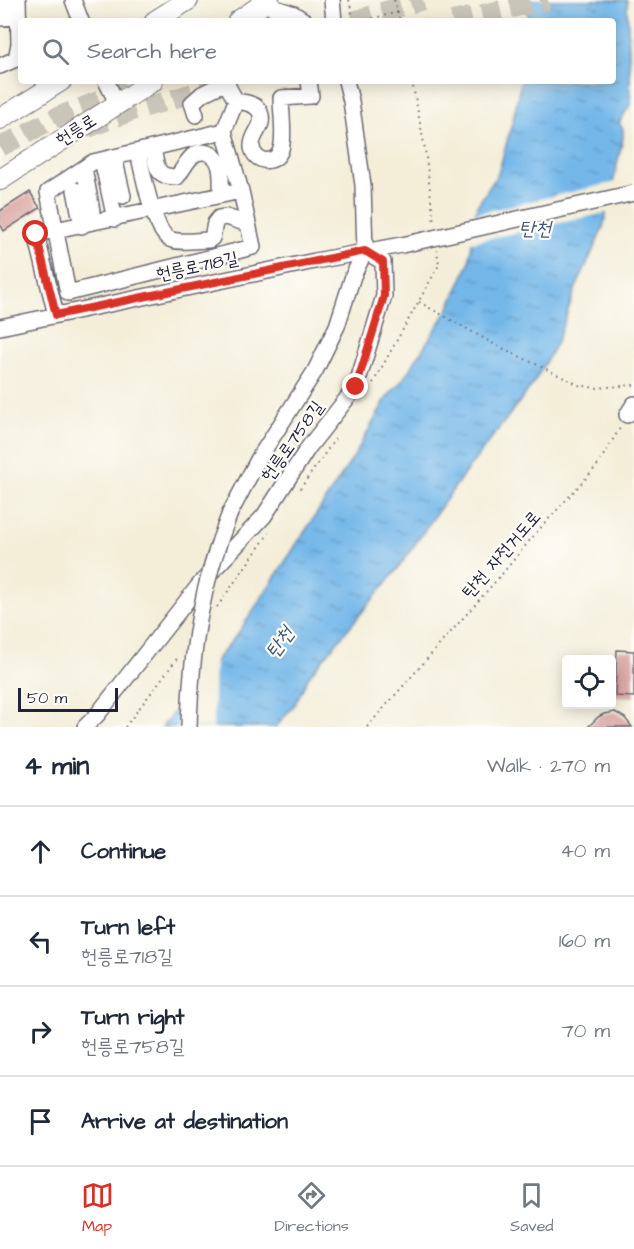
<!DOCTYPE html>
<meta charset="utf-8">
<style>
body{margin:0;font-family:"Architects Daughter","Poor Story",sans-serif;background:#f2f2f3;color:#1f2937}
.controls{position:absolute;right:18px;bottom:18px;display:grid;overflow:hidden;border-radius:6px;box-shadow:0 3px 15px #0003}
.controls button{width:54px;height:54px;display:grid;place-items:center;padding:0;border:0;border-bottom:2px solid #e0e1e3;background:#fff;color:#1f2937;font:30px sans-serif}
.scale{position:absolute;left:18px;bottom:15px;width:100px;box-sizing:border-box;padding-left:6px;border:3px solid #22223b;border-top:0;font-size:16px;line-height:21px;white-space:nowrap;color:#22223b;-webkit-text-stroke:4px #fdfcf7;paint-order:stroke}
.stop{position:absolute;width:18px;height:18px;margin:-14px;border:4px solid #d93025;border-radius:50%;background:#fff}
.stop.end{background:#d93025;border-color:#fff;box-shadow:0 2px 6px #0008}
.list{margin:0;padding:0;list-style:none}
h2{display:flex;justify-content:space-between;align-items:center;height:78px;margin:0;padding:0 24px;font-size:26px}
h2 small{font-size:20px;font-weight:400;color:#747a83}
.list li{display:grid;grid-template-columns:39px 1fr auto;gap:18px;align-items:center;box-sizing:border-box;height:90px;padding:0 24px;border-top:2px solid #e0e1e3}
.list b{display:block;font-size:22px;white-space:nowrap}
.list p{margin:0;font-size:20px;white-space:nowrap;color:#747a83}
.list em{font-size:20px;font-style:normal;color:#747a83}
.icon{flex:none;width:33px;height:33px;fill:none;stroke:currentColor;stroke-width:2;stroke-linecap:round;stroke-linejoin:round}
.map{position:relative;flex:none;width:634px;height:727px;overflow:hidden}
.search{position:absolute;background:#fff;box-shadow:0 3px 15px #0003;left:18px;right:18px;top:18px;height:66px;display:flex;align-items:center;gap:15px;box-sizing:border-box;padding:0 21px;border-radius:6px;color:#747a83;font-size:22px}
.sheet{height:438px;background:#fff}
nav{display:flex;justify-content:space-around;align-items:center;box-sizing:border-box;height:84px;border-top:2px solid #e0e1e3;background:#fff;font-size:16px;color:#747a83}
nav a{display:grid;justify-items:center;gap:3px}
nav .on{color:#d93025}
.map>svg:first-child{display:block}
.water{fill:url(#water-ripples);stroke:#4a6c92;stroke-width:1.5}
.pier{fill:#f4eed9}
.building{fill:#d79a97}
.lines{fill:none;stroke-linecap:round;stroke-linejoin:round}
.major-tunnel{stroke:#cac5b9;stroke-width:20;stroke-dasharray:20 10;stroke-linecap:butt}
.minor-casing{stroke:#6c6972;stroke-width:18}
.major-casing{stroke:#6c6972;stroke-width:22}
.path{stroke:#6c6972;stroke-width:2;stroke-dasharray:1.5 4.5;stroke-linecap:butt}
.minor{stroke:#fff;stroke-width:15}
.major{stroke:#fff;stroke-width:20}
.minor-bridge-casing{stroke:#6c6972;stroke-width:18;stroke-linecap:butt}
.minor-bridge{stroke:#fff;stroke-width:15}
.route{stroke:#d93025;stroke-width:8}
.labels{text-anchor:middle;stroke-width:4.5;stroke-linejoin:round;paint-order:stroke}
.street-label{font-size:18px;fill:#22223b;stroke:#fdfcf7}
.water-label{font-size:20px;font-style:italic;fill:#3e5678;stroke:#fdfcf7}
</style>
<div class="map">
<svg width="634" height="727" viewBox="0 0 634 727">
<defs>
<pattern id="water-ripples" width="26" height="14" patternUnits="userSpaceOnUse" patternTransform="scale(1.5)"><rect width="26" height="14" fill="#73b7e9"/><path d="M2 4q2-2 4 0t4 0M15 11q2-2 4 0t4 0" fill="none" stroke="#5e94be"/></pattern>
</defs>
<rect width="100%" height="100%" fill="#fdfcf7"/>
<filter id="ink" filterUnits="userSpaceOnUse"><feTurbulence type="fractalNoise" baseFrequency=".0167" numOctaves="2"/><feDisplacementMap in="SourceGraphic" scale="12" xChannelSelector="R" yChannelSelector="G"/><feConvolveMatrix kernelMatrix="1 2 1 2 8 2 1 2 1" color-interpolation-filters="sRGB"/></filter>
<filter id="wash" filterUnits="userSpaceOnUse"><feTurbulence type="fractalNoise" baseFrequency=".008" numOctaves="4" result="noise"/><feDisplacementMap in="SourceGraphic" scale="24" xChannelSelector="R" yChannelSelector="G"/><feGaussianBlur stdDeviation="1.35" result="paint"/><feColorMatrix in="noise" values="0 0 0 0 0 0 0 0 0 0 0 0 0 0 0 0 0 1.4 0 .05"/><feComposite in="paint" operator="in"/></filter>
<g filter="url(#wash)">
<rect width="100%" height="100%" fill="#f4eed9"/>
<!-- water -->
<path class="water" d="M527,0H627L631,103L619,123L623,129V138L603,228L575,290L557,342L533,384L461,478L397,570L309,676L295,704L276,727H162L239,632L353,458L386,399L404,378L448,310L469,263L477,206L498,174L513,120L521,81H613V21H528Z"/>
<!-- pier -->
<path class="pier" d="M616,182L610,212L468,243L473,214Z
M215,657L213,727H178V703Z"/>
<g id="blocks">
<!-- building -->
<path class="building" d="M30,192L40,208L4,231L0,224V211Z
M617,650L634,651V697L615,696Z
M615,712L625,718L632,727H588L598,717L604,714Z"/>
</g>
</g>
<g filter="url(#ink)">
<use href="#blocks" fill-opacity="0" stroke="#6c6972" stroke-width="1.5"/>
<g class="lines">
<!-- major-tunnel -->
<path class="major-tunnel" d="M353,21L423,0
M452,21L548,0
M88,128L132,111L235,81
M0,147L57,117L130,89"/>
<!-- minor casing -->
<g class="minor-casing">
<path id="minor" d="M73,0L81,21
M332,0L334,21
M263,4L294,14L305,21
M0,5L18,4
M0,18L19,17
M0,66L16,59L19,44L18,0
M106,81L117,103
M236,101C245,103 256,103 260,112C266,127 251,133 252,147C254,163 276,166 281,149C285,136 281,112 281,98L311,96L309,81
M196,115L192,103L202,94L228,81
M224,131L93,162L48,192L68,293L253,247L241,191L224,131L236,101L226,83
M153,148C157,167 155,177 177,177C183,170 187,159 195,154C199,152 203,151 208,153C224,158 221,182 221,195
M138,152C142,169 154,236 172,240C183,243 198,240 209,240L212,238L215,223L219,218L226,217L248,224
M114,157L123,196
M84,168L92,211
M104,169L115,219
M75,190L82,226
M56,315L36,234L241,191
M0,327L315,261L402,245
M627,415L634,404
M230,513L259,458L315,371L337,326L353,276L365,251L363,185L351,101L346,81
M85,727L97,715L200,584L264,516L308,448L356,387L384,296L383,262L365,251"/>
</g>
<!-- major casing -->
<g class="major-casing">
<path id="major" d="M155,21L188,0
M238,21L269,0
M0,119L61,81
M0,180L153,81"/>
</g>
<!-- path -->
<path class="path" d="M349,0L354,21
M394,0L400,21
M361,21L399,12
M412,81L425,149L434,223
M419,302L494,344L579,385L595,388L634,385
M373,383L439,265L437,250
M300,489L335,439
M217,607L269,533
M125,727L179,656
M367,727L502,574L535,534L597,466L620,428"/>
<!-- minor -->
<use href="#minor" class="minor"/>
<!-- major -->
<use href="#major" class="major"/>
<!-- minor-bridge casing -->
<g class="minor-bridge-casing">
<path id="minor-bridge" d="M402,245L634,193
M189,727C191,650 201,585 230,513"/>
</g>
<!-- minor-bridge -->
<use href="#minor-bridge" class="minor-bridge"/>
</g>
</g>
<g class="lines" filter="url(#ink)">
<!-- route -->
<path class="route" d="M36,234L56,315L365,251L383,262L384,296L356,387"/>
</g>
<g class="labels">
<!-- street labels -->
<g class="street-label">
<text transform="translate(76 130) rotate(-33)" y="6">헌릉로</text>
<text transform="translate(197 266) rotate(-12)" y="6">헌릉로718길</text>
<text transform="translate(292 441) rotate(-55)" y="6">헌릉로758길</text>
<text transform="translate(501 554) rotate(-49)" y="6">탄천 자전거도로</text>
</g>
<!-- water labels -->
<g class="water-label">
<text x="535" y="235">탄천</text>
<text transform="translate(279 642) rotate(-54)" y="7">탄천</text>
</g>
</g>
</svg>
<div class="controls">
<button><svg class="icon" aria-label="locate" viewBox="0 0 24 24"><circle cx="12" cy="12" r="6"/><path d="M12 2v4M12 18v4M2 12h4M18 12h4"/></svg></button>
</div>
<div class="scale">50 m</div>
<div class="stop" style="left:36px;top:234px"></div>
<div class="stop end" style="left:356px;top:387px"></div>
<div class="search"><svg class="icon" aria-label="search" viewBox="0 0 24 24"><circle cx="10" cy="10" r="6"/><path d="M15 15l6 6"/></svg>Search here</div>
</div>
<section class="sheet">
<h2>4 min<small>Walk · 270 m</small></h2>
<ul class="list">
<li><svg class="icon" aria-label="ahead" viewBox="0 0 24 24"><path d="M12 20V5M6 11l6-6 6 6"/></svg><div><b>Continue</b></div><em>40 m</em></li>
<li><svg class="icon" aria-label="left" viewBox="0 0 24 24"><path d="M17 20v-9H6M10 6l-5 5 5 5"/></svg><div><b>Turn left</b><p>헌릉로718길</p></div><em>160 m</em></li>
<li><svg class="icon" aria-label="right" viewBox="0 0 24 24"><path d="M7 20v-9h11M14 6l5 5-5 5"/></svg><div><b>Turn right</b><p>헌릉로758길</p></div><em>70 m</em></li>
<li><svg class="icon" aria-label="arrive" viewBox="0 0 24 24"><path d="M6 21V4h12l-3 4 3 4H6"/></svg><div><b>Arrive at destination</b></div></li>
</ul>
</section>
<nav>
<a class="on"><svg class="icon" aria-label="map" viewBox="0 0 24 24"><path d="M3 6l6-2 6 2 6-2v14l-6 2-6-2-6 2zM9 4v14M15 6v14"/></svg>Map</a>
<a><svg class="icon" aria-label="directions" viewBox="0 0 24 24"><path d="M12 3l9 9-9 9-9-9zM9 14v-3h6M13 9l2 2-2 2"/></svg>Directions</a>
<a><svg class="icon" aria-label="saved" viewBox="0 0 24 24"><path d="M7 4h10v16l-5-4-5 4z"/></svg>Saved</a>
</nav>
